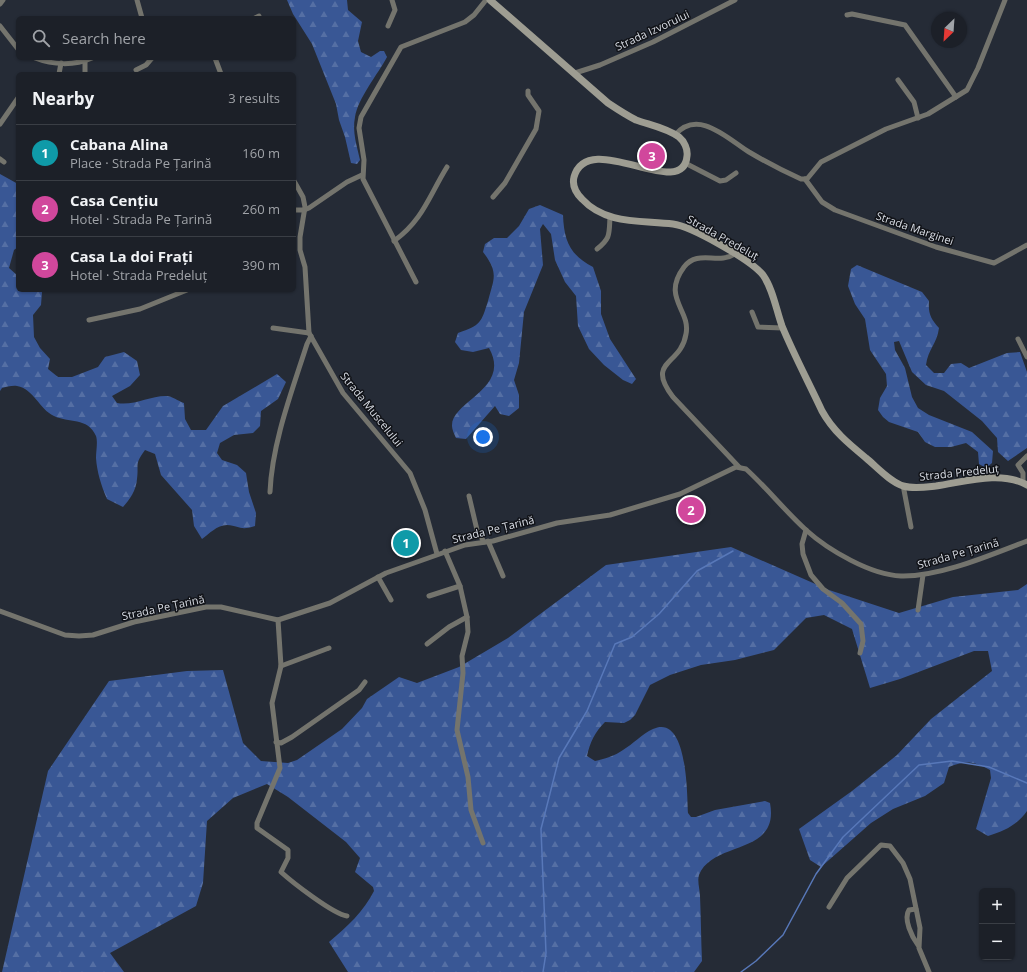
<!DOCTYPE html>
<meta charset="utf-8">
<style>
body{margin:0;font-family:"Open Sans",sans-serif;background:#252830;color:#f1f3f6}
.controls{position:absolute;right:12px;bottom:12px;display:grid;overflow:hidden;border-radius:6px;box-shadow:0 1px 3px #0004}
.controls button{width:36px;height:36px;display:grid;place-items:center;padding:0;border:0;border-bottom:1px solid #3a3e45;background:#1c2028;color:#f1f3f6;font:20px sans-serif}
.compass{position:absolute;left:931px;top:12px;width:36px;height:36px;border-radius:50%;background:#1c2028;box-shadow:0 1px 3px #0004;rotate:205deg}
.you{position:absolute;left:483px;top:437px;width:14px;height:14px;margin:-10px;border:3px solid #fff;border-radius:50%;background:#1a73e8;box-shadow:0 0 0 6px #1a73e833}
.badge{display:grid;place-items:center;width:26px;height:26px;border-radius:50%;background:#ea580c;color:#fff;font-size:13px;font-weight:700}
.pin{position:absolute;translate:-50% -50%;border:2px solid #fff;box-shadow:0 1px 4px #0006}
.list{margin:0;padding:0;list-style:none}
h2{display:flex;justify-content:space-between;align-items:center;height:52px;margin:0;padding:0 16px;font-size:17px}
h2 small{font-size:13px;font-weight:400;color:#a0a3a8}
.list li{display:grid;grid-template-columns:26px 1fr auto;gap:12px;align-items:center;box-sizing:border-box;height:56px;padding:0 16px;border-top:1px solid #3a3e45}
.list b{display:block;font-size:15px;white-space:nowrap}
.list p{margin:0;font-size:13px;white-space:nowrap;color:#a0a3a8}
.list em{font-size:13px;font-style:normal;color:#a0a3a8}
.icon{flex:none;width:22px;height:22px;fill:none;stroke:currentColor;stroke-width:2;stroke-linecap:round;stroke-linejoin:round}
.map{position:relative;flex:none;width:1027px;height:972px;overflow:hidden}
.search{position:absolute;background:#1c2028;box-shadow:0 1px 3px #0004;left:16px;top:16px;width:280px;height:44px;display:flex;align-items:center;gap:10px;box-sizing:border-box;padding:0 14px;border-radius:6px;color:#a0a3a8;font-size:15px}
.panel{position:absolute;background:#1c2028;box-shadow:0 1px 3px #0004;left:16px;top:72px;width:280px;height:220px;border-radius:6px}
.map>svg:first-child{display:block}
.forest{fill:url(#forest-firs)}
.lines{fill:none;stroke-linecap:round;stroke-linejoin:round}
.stream{stroke:#5878b9;stroke-width:1.5}
.street{stroke:#74746d;stroke-width:5}
.secondary{stroke:#9e9d92;stroke-width:7}
.labels{text-anchor:middle;dominant-baseline:central;stroke-width:3;stroke-linejoin:round;paint-order:stroke}
.street-label{font-size:11px;fill:#d8dce4;stroke:#111318}
</style>
<div class="map">
<svg width="1027" height="972" viewBox="0 0 1027 972">
<defs>
<pattern id="forest-firs" width="22" height="20" patternUnits="userSpaceOnUse"><rect width="22" height="20" fill="#395795"/><path d="M5 1l3.5 6h-7zM16 11l3.5 6h-7z" fill="#556fa4"/></pattern>
</defs>
<rect width="100%" height="100%" fill="#252b36"/>
<!-- forest -->
<g class="forest">
<path d="M287,0H347L348,10L362,22L358,41L361,52L371,57L380,51H384L387,57C378,74 358,98 355,117C352,132 357,146 360,160L357,164L351,163L345,137L339,120L336,104L312,44L293,14Z"/>
<path d="M0,174L18,184V247L14,250L9,268L18,276V290H39L42,292L41,305L33,315L34,337L40,348L50,359L48,369L58,377H72L98,367L105,357L124,352L137,361L140,375L130,386L112,396L117,403C134,406 149,396 166,396C172,396 178,401 184,403L185,419L191,430H206L223,406L277,374L286,382L278,399L261,411L260,426L253,433L234,435L220,443L217,453L222,460L237,465L246,473L249,492L256,513L255,526C240,531 240,526 227,525C217,525 209,534 202,539L194,526L192,510L161,475L155,454L145,450C134,465 139,464 137,479C136,491 130,499 123,507L107,499C101,485 97,472 96,458C96,451 98,442 96,436C88,417 68,423 54,416C39,409 34,389 17,386C13,385 6,387 2,388L0,391Z"/>
<path d="M540,205L563,215C564,241 570,255 593,267L601,291V314L610,339L636,379L632,384L623,380L604,365L589,349L578,326L576,296L565,282L555,260L551,234L543,224L540,229L543,265L524,312L519,363L514,380L519,395V408L509,416L500,414L495,406L466,439L456,438C454,434 452,429 452,426C451,401 512,389 489,348L473,352L461,350L455,342L458,333C481,325 481,323 488,301C494,278 499,273 483,252L485,244L494,238H507L519,226L529,209Z"/>
<path d="M857,265L922,292L929,301C928,314 931,319 939,328C937,344 928,349 926,365L934,373H944L951,364L961,363L969,368L1007,353L1020,352L1027,372V448L1008,461L998,452L997,438L982,421L944,391L926,385L912,372L899,341L894,342L895,350L905,368L912,397L918,408L929,415L972,432L993,451L992,463L986,468L979,464L978,452L966,443L951,447H935L925,442L918,432L889,422L883,417L878,410L880,398L887,386L886,374L870,350L865,319L855,304L848,286L851,269Z"/>
<path d="M731,547L829,590L899,613L953,597L1018,590L1027,584V811C1017,825 1005,831 988,836L976,829L991,778L990,770C974,761 965,760 949,767L944,783L925,796L893,809L871,823L821,867L810,860L799,829L852,791L897,755L931,719L992,671L988,651H974L900,679L870,688L852,629L824,615L806,618L774,650L735,660L701,665L670,675L650,685L635,715L630,720L624,723L605,722C595,732 590,742 587,756L595,761C604,759 615,756 623,750C633,744 642,734 653,729C688,713 687,796 688,813L691,817H696L715,810L765,801L770,803C780,856 713,840 699,875C697,881 700,890 700,896C701,918 701,940 702,961L694,972H348L329,942C347,927 364,911 374,891L373,887L355,872L360,858L346,842L288,797L267,784L233,798L207,821L203,883L196,906L110,953L124,972H2L48,771L109,681L187,671L223,670L243,743L261,761L288,763L297,760L342,729L362,708L367,699L399,677L417,683L459,667L508,638L606,565Z"/>
</g>
<g class="lines">
<!-- stream -->
<g class="stream">
<polyline points="543,972 546,953 541,829 559,758 587,711 615,644 632,637 659,614 697,571 733,551"/>
<polyline points="741,972 756,961 783,935 816,874 843,837 919,765 952,761 989,767 1027,783"/>
</g>
<!-- street -->
<g class="street">
<polyline points="137,0 142,18"/>
<polyline points="0,4 3,0"/>
<polyline points="847,15 852,14 905,25 956,97"/>
<polyline points="255,18 259,16"/>
<polyline points="0,26 18,49"/>
<polyline points="388,26 395,10 392,0"/>
<path d="M35,58C53,65 74,66 92,58"/>
<polyline points="215,58 221,74"/>
<polyline points="136,70 146,65 152,58"/>
<polyline points="575,73 600,65 653,42 735,0"/>
<polyline points="59,74 61,63"/>
<polyline points="85,74 85,61"/>
<polyline points="898,80 914,102 918,118"/>
<polyline points="0,124 18,98"/>
<path d="M675,135C698,108 728,139 749,152C766,162 783,171 801,179H807L821,162L886,129L928,114L967,90L978,68L1005,0"/>
<polyline points="0,159 4,162"/>
<polyline points="685,163 720,181 726,180 736,173"/>
<polyline points="805,179 822,202 835,210 936,247 994,263 1027,245"/>
<polyline points="294,181 303,197 305,207 300,237 300,250 305,267 309,333 343,393 410,473 425,510 437,554"/>
<polyline points="493,197 505,183 536,129 539,111 528,95 528,91"/>
<polyline points="294,210 304,210 309,208 347,182 362,175"/>
<path d="M394,241C423,220 429,196 447,167"/>
<path d="M597,249C611,238 609,234 610,216"/>
<path d="M735,254C718,265 698,249 684,267C661,298 691,310 686,334C681,366 645,360 673,397L739,467"/>
<polyline points="416,282 363,179 364,160 359,128 361,117 401,47 465,22 474,15 486,0"/>
<polyline points="752,312 758,327 783,328"/>
<polyline points="89,320 140,309 187,290"/>
<polyline points="273,328 309,333"/>
<polyline points="1018,339 1027,357"/>
<polyline points="1023,482 1023,473 1018,465 1027,456"/>
<polyline points="903,485 911,527"/>
<path d="M270,492C272,443 292,391 307,344L311,336"/>
<polyline points="469,496 477,530 484,542"/>
<polyline points="806,530 802,544 803,554 811,575 823,589 842,603 861,624 863,641 860,653"/>
<polyline points="488,541 503,576"/>
<polyline points="445,551 460,586 467,617 468,632 462,656 463,673 457,730 468,777 471,810 483,843"/>
<polyline points="378,577 391,600"/>
<polyline points="429,596 460,586"/>
<polyline points="918,610 923,575"/>
<path d="M0,611L65,635L79,636L93,635L134,622L206,607H221L278,620L330,603L386,573L465,545L493,541L557,523L610,515L680,494L736,467L746,469C767,488 785,511 806,530C828,550 871,575 901,576C940,577 990,555 1027,541"/>
<path d="M278,620L281,666L272,703L280,768L257,823V828L288,850V858L281,872C292,882 333,914 347,916"/>
<polyline points="427,644 449,627 467,617"/>
<polyline points="281,666 329,648"/>
<polyline points="276,742 281,743 292,737 359,690 365,682"/>
<polyline points="829,907 847,878 881,845 890,846 903,863 910,879 920,928 919,948 929,972"/>
<path d="M916,909L909,910C903,919 912,937 918,945"/>
</g>
<!-- secondary -->
<path class="secondary" d="M490,0L608,103C617,109 626,115 636,120C650,125 667,128 679,137C684,141 688,149 687,156C683,203 588,127 574,177C572,185 576,193 582,199C606,225 641,220 673,224C691,226 751,260 763,275C773,289 776,309 782,326C794,355 809,383 822,411C833,431 849,444 866,458C877,467 889,481 903,486C914,489 926,487 936,486C964,482 1001,470 1027,485"/>
</g>
<g class="labels">
<!-- street labels -->
<g class="street-label">
<text transform="translate(652 30) rotate(-25)">Strada Izvorului</text>
<text transform="translate(915 228) rotate(19)">Strada Marginei</text>
<text transform="translate(723 237) rotate(29)">Strada Predeluț</text>
<text transform="translate(372 409) rotate(51)">Strada Muscelului</text>
<text transform="translate(959 472) rotate(-6)">Strada Predeluț</text>
<text transform="translate(493 529) rotate(-14)">Strada Pe Țarină</text>
<text transform="translate(958 553) rotate(-16)">Strada Pe Țarină</text>
<text transform="translate(163 607) rotate(-12)">Strada Pe Țarină</text>
</g>
</g>
</svg>
<div class="controls">
<button>+</button>
<button>−</button>
</div>
<svg class="compass" viewBox="-18 -18 36 36"><path d="M0-13l5 13h-10z" fill="#e53935"/><path d="M0 13l5-13h-10z" fill="#a0a3a8"/></svg>
<div class="you"></div>
<div class="pin badge" style="left:406px;top:543px;background:#0f9aa8">1</div>
<div class="pin badge" style="left:691px;top:510px;background:#d1479c">2</div>
<div class="pin badge" style="left:652px;top:156px;background:#d1479c">3</div>
<div class="search"><svg class="icon" aria-label="search" viewBox="0 0 24 24"><circle cx="10" cy="10" r="6"/><path d="M15 15l6 6"/></svg>Search here</div>
<section class="panel">
<h2>Nearby<small>3 results</small></h2>
<ul class="list">
<li><span class="badge" style="background:#0f9aa8">1</span><div><b>Cabana Alina</b><p>Place · Strada Pe Țarină</p></div><em>160 m</em></li>
<li><span class="badge" style="background:#d1479c">2</span><div><b>Casa Cențiu</b><p>Hotel · Strada Pe Țarină</p></div><em>260 m</em></li>
<li><span class="badge" style="background:#d1479c">3</span><div><b>Casa La doi Frați</b><p>Hotel · Strada Predeluț</p></div><em>390 m</em></li>
</ul>
</section>
</div>
